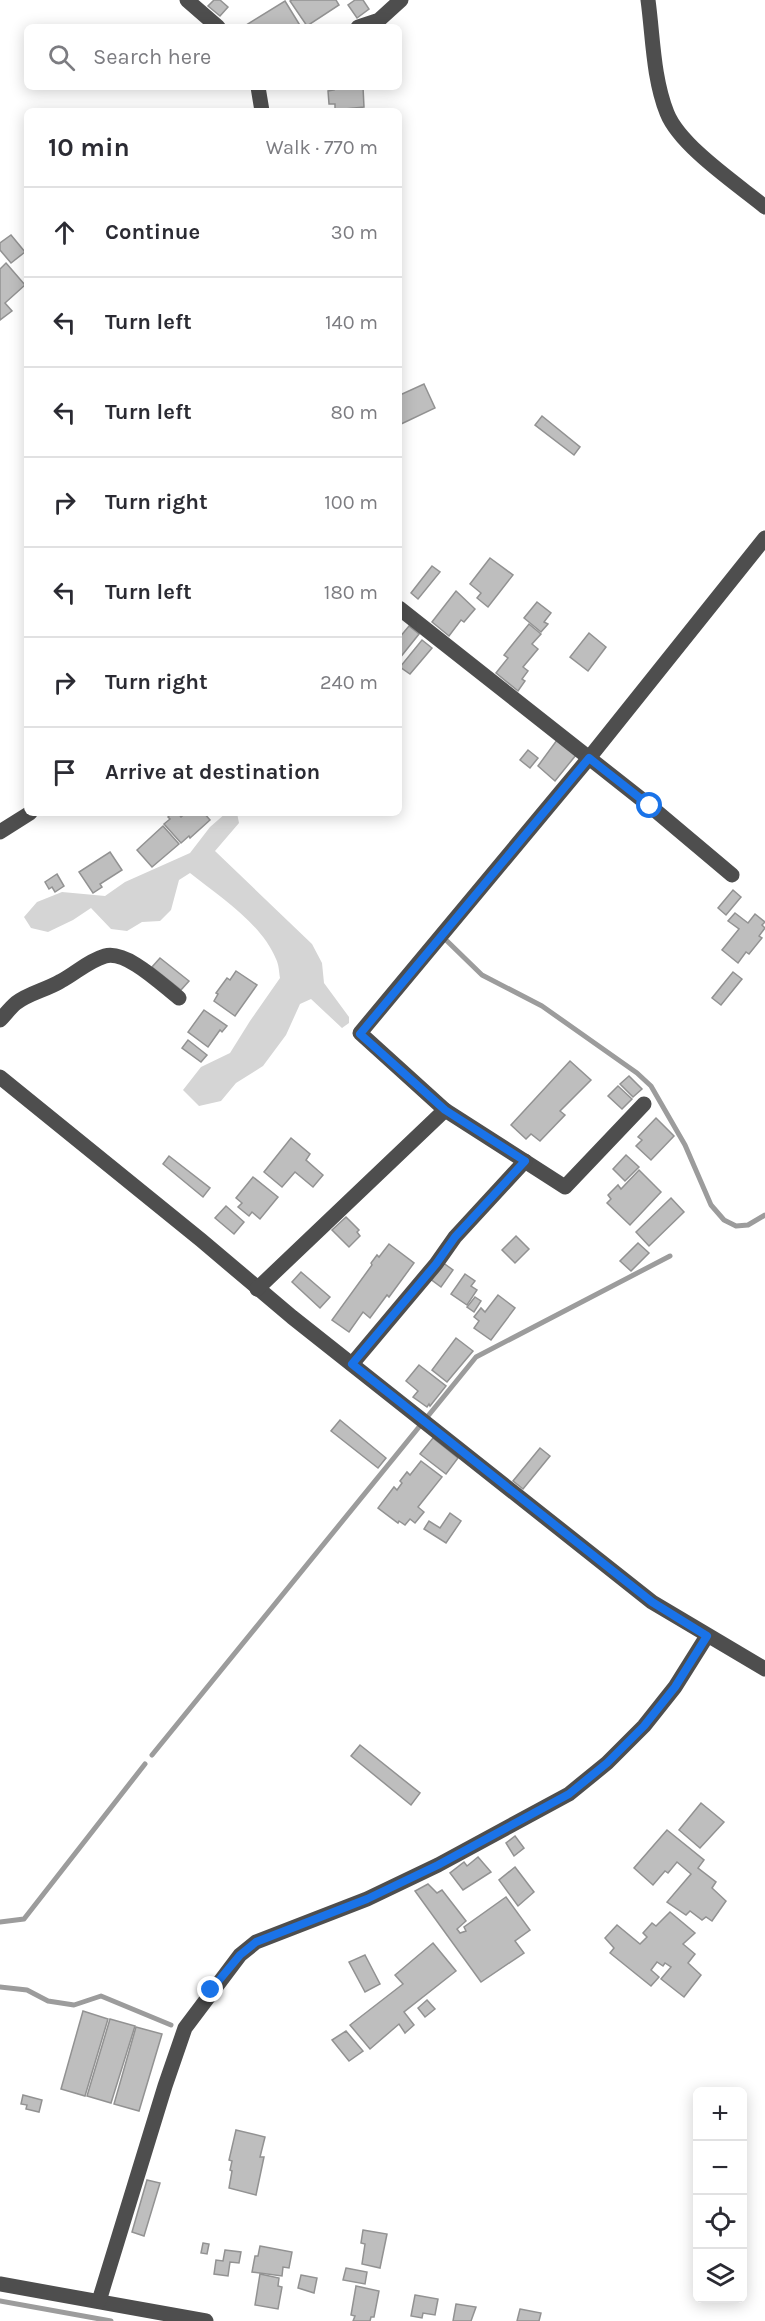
<!DOCTYPE html>
<meta charset="utf-8">
<style>
body{margin:0;font-family:Karla,sans-serif;background:#f7f7f7;color:#2b2b33}
.controls{position:absolute;right:18px;bottom:18px;display:grid;overflow:hidden;border-radius:9px;box-shadow:0 3px 15px #0003}
.controls button{width:54px;height:54px;display:grid;place-items:center;padding:0;border:0;border-bottom:2px solid #e1e1e2;background:#fff;color:#2b2b33;font:30px sans-serif}
.stop{position:absolute;width:18px;height:18px;margin:-14px;border:4px solid #1a73e8;border-radius:50%;background:#fff}
.stop.end{background:#1a73e8;border-color:#fff;box-shadow:0 2px 6px #0008}
.list{margin:0;padding:0;list-style:none}
h2{display:flex;justify-content:space-between;align-items:center;height:78px;margin:0;padding:0 24px;font-size:26px}
h2 small{font-size:20px;font-weight:400;color:#7c7c81}
.list li{display:grid;grid-template-columns:39px 1fr auto;gap:18px;align-items:center;box-sizing:border-box;height:90px;padding:0 24px;border-top:2px solid #e1e1e2}
.list b{display:block;font-size:22px;white-space:nowrap}
.list em{font-size:20px;font-style:normal;color:#7c7c81}
.icon{flex:none;width:33px;height:33px;fill:none;stroke:currentColor;stroke-width:2;stroke-linecap:round;stroke-linejoin:round}
.map{position:relative;flex:none;width:765px;height:2321px;overflow:hidden}
.search{position:absolute;background:#fff;box-shadow:0 3px 15px #0003;left:24px;top:24px;width:378px;height:66px;display:flex;align-items:center;gap:15px;box-sizing:border-box;padding:0 21px;border-radius:9px;color:#7c7c81;font-size:22px}
.panel{position:absolute;background:#fff;box-shadow:0 3px 15px #0003;left:24px;top:108px;width:378px;height:708px;border-radius:9px}
.map>svg:first-child{display:block}
.green{fill:#d5d5d5}
.lines{fill:none;stroke-linecap:round;stroke-linejoin:round}
.stream{stroke:#9c9c9c;stroke-width:5}
.building{fill:#bebebe;stroke:#929292;stroke-width:1.5}
.minor{stroke:#4e4e4e;stroke-width:15}
.route{stroke:#1a73e8;stroke-width:8}
</style>
<div class="map">
<svg width="765" height="2321" viewBox="0 0 765 2321">
<rect width="100%" height="100%" fill="#fff"/>
<!-- green -->
<path class="green" d="M226,813H237L239,823L215,851L312,944L322,963L324,983L349,1017V1023L342,1028L311,999L300,1004L286,1035L263,1066L236,1083L221,1101L199,1106L183,1090L201,1067L230,1053L250,1021L280,978C279,972 279,965 276,959C261,923 220,897 190,873L179,880L171,910L160,921L142,922L127,931L111,929L91,908L73,920L48,932L31,928L24,917L37,902L62,892L105,896L125,882L190,853L210,827Z"/>
<g class="lines">
<!-- stream -->
<g class="stream">
<polyline points="446,940 482,975 542,1006 637,1073 651,1086 685,1145 711,1205 724,1220 736,1226 748,1225 765,1215"/>
<polyline points="152,1755 476,1357 670,1256"/>
<polyline points="0,1922 24,1919 145,1764"/>
<polyline points="0,1987 27,1990 48,2001 74,2005 101,1996 171,2025"/>
<polyline points="0,2301 111,2321"/>
</g>
</g>
<!-- building -->
<g class="building">
<polygon points="214,0 220,0 228,7 220,16 208,6"/>
<polygon points="292,0 336,0 339,5 307,26 290,1"/>
<polygon points="355,0 363,0 369,9 357,18 348,5"/>
<polygon points="285,1 301,27 243,27"/>
<polygon points="333,87 363,87 364,107 335,110 335,104 329,104 328,91 334,90"/>
<polygon points="11,235 25,252 11,263 0,250 0,243"/>
<polygon points="6,263 25,285 5,303 12,311 0,320 0,269"/>
<polygon points="424,384 435,408 399,425 399,393 400,395"/>
<polygon points="542,416 580,447 574,455 535,425"/>
<polygon points="490,558 513,575 488,607 477,598 481,593 470,584"/>
<polygon points="432,566 440,572 418,599 411,593"/>
<polygon points="456,591 475,609 464,622 461,620 449,636 432,622"/>
<polygon points="537,602 551,613 544,622 548,624 541,632 524,618"/>
<polygon points="529,624 541,634 532,644 538,649 523,667 528,671 522,679 525,681 518,691 496,673 508,658 504,655"/>
<polygon points="409,626 419,634 399,659 399,638"/>
<polygon points="589,633 606,647 588,671 570,657"/>
<polygon points="422,640 432,648 410,674 400,667"/>
<polygon points="557,740 576,755 555,781 538,766"/>
<polygon points="528,750 538,758 530,768 520,760"/>
<polygon points="172,813 178,813 181,817 186,813 204,813 210,820 190,838 189,836 181,843 164,824 170,819 168,817"/>
<polygon points="163,826 179,844 152,867 137,850"/>
<polygon points="110,852 122,870 100,884 102,887 93,893 79,872"/>
<polygon points="57,874 64,886 55,892 52,887 49,889 45,882"/>
<polygon points="733,890 741,897 726,915 718,908"/>
<polygon points="735,913 748,923 755,914 765,922 762,925 765,928 759,936 762,938 749,954 746,952 738,963 722,950 739,929 728,921"/>
<polygon points="160,958 189,981 181,990 152,967"/>
<polygon points="236,971 257,985 235,1016 214,1001 218,994 216,993 227,978 230,980"/>
<polygon points="733,972 742,979 721,1005 712,998"/>
<polygon points="204,1010 227,1026 222,1032 220,1030 208,1047 188,1032"/>
<polygon points="188,1040 207,1055 201,1062 182,1048"/>
<polygon points="570,1061 591,1080 560,1111 565,1115 540,1141 531,1134 526,1139 511,1125"/>
<polygon points="629,1076 642,1089 633,1097 620,1084"/>
<polygon points="618,1086 632,1099 622,1109 608,1096"/>
<polygon points="656,1118 674,1136 651,1160 636,1146 642,1140 638,1137"/>
<polygon points="291,1138 310,1154 306,1160 323,1175 313,1187 295,1172 282,1187 264,1172"/>
<polygon points="626,1155 639,1167 625,1181 613,1169"/>
<polygon points="169,1156 210,1188 203,1197 163,1164"/>
<polygon points="639,1170 661,1192 630,1225 607,1203 611,1199 608,1195 618,1185 621,1189"/>
<polygon points="253,1177 278,1197 260,1219 252,1212 249,1216 238,1207 242,1203 236,1198"/>
<polygon points="671,1198 684,1212 649,1246 636,1232"/>
<polygon points="226,1206 244,1222 234,1234 215,1218"/>
<polygon points="346,1217 359,1230 357,1232 360,1236 349,1247 332,1230"/>
<polygon points="516,1236 529,1249 515,1263 502,1250"/>
<polygon points="638,1243 649,1253 631,1271 620,1261"/>
<polygon points="389,1244 414,1263 389,1297 387,1295 370,1318 363,1312 349,1332 332,1320 372,1265 371,1263 377,1255 379,1257"/>
<polygon points="442,1262 453,1270 441,1287 429,1278"/>
<polygon points="301,1272 330,1297 320,1308 292,1282"/>
<polygon points="465,1274 475,1281 471,1286 477,1290 467,1305 451,1294"/>
<polygon points="498,1295 515,1308 491,1340 474,1328 479,1321 474,1317 481,1308 485,1312"/>
<polygon points="475,1297 481,1301 474,1312 467,1307"/>
<polygon points="456,1338 473,1351 447,1382 432,1370"/>
<polygon points="419,1365 446,1386 430,1406 429,1404 427,1407 413,1397 418,1391 406,1381"/>
<polygon points="340,1420 386,1458 378,1468 331,1431"/>
<polygon points="433,1438 458,1458 446,1474 420,1454"/>
<polygon points="540,1448 550,1456 523,1489 513,1481"/>
<polygon points="421,1461 442,1477 418,1507 424,1512 415,1523 410,1519 405,1525 399,1521 398,1523 378,1508 394,1487 397,1490 402,1483 400,1481 407,1472 410,1475"/>
<polygon points="450,1513 461,1521 446,1543 424,1529 429,1521 440,1528"/>
<polygon points="360,1745 420,1793 411,1805 351,1756"/>
<polygon points="701,1803 724,1822 700,1848 679,1830"/>
<polygon points="667,1830 704,1860 698,1868 716,1882 712,1888 726,1901 712,1921 706,1917 702,1920 690,1911 686,1915 667,1902 691,1874 677,1862 668,1873 665,1871 653,1885 634,1868"/>
<polygon points="515,1836 524,1848 514,1856 506,1843"/>
<polygon points="478,1857 491,1872 463,1890 450,1873 464,1862 467,1866"/>
<polygon points="515,1867 534,1892 518,1906 499,1880"/>
<polygon points="428,1884 437,1893 442,1890 466,1921 457,1929 460,1933 466,1931 464,1927 506,1897 530,1930 515,1941 524,1953 481,1982 415,1891"/>
<polygon points="670,1912 695,1933 683,1944 695,1954 688,1963 701,1975 684,1997 661,1979 671,1967 665,1963 663,1966 657,1962 651,1970 659,1977 651,1986 610,1953 614,1948 605,1938 617,1925 640,1944 647,1937 643,1933 652,1923 656,1926"/>
<polygon points="433,1943 456,1971 404,2012 414,2025 405,2033 399,2024 370,2049 350,2025 403,1984 395,1975"/>
<polygon points="365,1955 380,1984 365,1992 349,1962"/>
<polygon points="427,2000 435,2009 425,2017 418,2008"/>
<polygon points="83,2011 108,2019 85,2096 61,2089"/>
<polygon points="110,2019 135,2026 111,2103 87,2096"/>
<polygon points="136,2027 162,2034 139,2111 114,2104"/>
<polygon points="346,2031 363,2051 349,2061 332,2040"/>
<polygon points="23,2095 42,2100 39,2112 26,2109 27,2105 21,2104"/>
<polygon points="236,2130 265,2137 260,2157 264,2157 256,2195 229,2188 232,2171 230,2170 232,2161 229,2160"/>
<polygon points="147,2180 160,2183 144,2236 132,2232"/>
<polygon points="363,2230 387,2234 380,2268 362,2264 365,2244 361,2243"/>
<polygon points="203,2243 209,2244 207,2254 201,2253"/>
<polygon points="260,2246 292,2252 289,2268 283,2267 282,2276 252,2272 255,2256 258,2256"/>
<polygon points="225,2250 241,2252 239,2263 230,2262 228,2276 214,2274 216,2260 223,2261"/>
<polygon points="346,2268 367,2272 365,2284 343,2280"/>
<polygon points="260,2274 279,2278 278,2286 282,2287 278,2309 255,2305"/>
<polygon points="301,2275 317,2278 314,2293 298,2288"/>
<polygon points="356,2286 379,2291 374,2317 371,2317 370,2321 353,2321 355,2316 351,2315"/>
<polygon points="415,2295 438,2299 435,2315 423,2313 422,2318 411,2316"/>
<polygon points="456,2304 476,2307 471,2321 453,2321"/>
<polygon points="520,2309 541,2313 539,2321 517,2321"/>
</g>
<g class="lines">
<!-- minor -->
<g class="minor">
<polyline points="187,0 218,27"/>
<path d="M648,0C653,37 653,78 667,113C680,146 737,184 765,207"/>
<polyline points="358,27 379,20 401,0"/>
<polyline points="258,87 262,111"/>
<polyline points="399,608 650,806 732,875"/>
<polyline points="0,832 30,813"/>
<path d="M0,1020C5,1015 10,1008 16,1003C29,993 46,990 61,981C76,973 88,961 105,956C127,950 162,985 179,998"/>
<polyline points="0,1077 201,1240 292,1317 652,1602 765,1669"/>
<polyline points="445,1110 565,1187 644,1104"/>
<polyline points="257,1289 445,1110 360,1033 589,758 765,538"/>
<polyline points="352,1364 436,1264 455,1237 525,1161"/>
<polyline points="0,2284 206,2321"/>
<polyline points="99,2301 165,2086 185,2028 240,1955 256,1942 367,1899 438,1865 569,1794 607,1763 644,1726 675,1687 707,1636"/>
</g>
</g>
<g class="lines">
<!-- route -->
<polyline class="route" points="211,1990 240,1955 256,1942 367,1899 438,1865 569,1794 607,1763 644,1726 675,1687 707,1636 652,1602 352,1364 436,1264 455,1237 525,1161 445,1110 360,1034 589,758 650,806"/>
</g>
</svg>
<div class="controls">
<button>+</button>
<button>−</button>
<button><svg class="icon" aria-label="locate" viewBox="0 0 24 24"><circle cx="12" cy="12" r="6"/><path d="M12 2v4M12 18v4M2 12h4M18 12h4"/></svg></button>
<button><svg class="icon" aria-label="layers" viewBox="0 0 24 24"><path d="M12 4l9 5-9 5-9-5zM3 14l9 5 9-5"/></svg></button>
</div>
<div class="stop" style="left:650px;top:806px"></div>
<div class="stop end" style="left:211px;top:1990px"></div>
<div class="search"><svg class="icon" aria-label="search" viewBox="0 0 24 24"><circle cx="10" cy="10" r="6"/><path d="M15 15l6 6"/></svg>Search here</div>
<section class="panel">
<h2>10 min<small>Walk · 770 m</small></h2>
<ul class="list">
<li><svg class="icon" aria-label="ahead" viewBox="0 0 24 24"><path d="M12 20V5M6 11l6-6 6 6"/></svg><div><b>Continue</b></div><em>30 m</em></li>
<li><svg class="icon" aria-label="left" viewBox="0 0 24 24"><path d="M17 20v-9H6M10 6l-5 5 5 5"/></svg><div><b>Turn left</b></div><em>140 m</em></li>
<li><svg class="icon" aria-label="left" viewBox="0 0 24 24"><path d="M17 20v-9H6M10 6l-5 5 5 5"/></svg><div><b>Turn left</b></div><em>80 m</em></li>
<li><svg class="icon" aria-label="right" viewBox="0 0 24 24"><path d="M7 20v-9h11M14 6l5 5-5 5"/></svg><div><b>Turn right</b></div><em>100 m</em></li>
<li><svg class="icon" aria-label="left" viewBox="0 0 24 24"><path d="M17 20v-9H6M10 6l-5 5 5 5"/></svg><div><b>Turn left</b></div><em>180 m</em></li>
<li><svg class="icon" aria-label="right" viewBox="0 0 24 24"><path d="M7 20v-9h11M14 6l5 5-5 5"/></svg><div><b>Turn right</b></div><em>240 m</em></li>
<li><svg class="icon" aria-label="arrive" viewBox="0 0 24 24"><path d="M6 21V4h12l-3 4 3 4H6"/></svg><div><b>Arrive at destination</b></div></li>
</ul>
</section>
</div>
